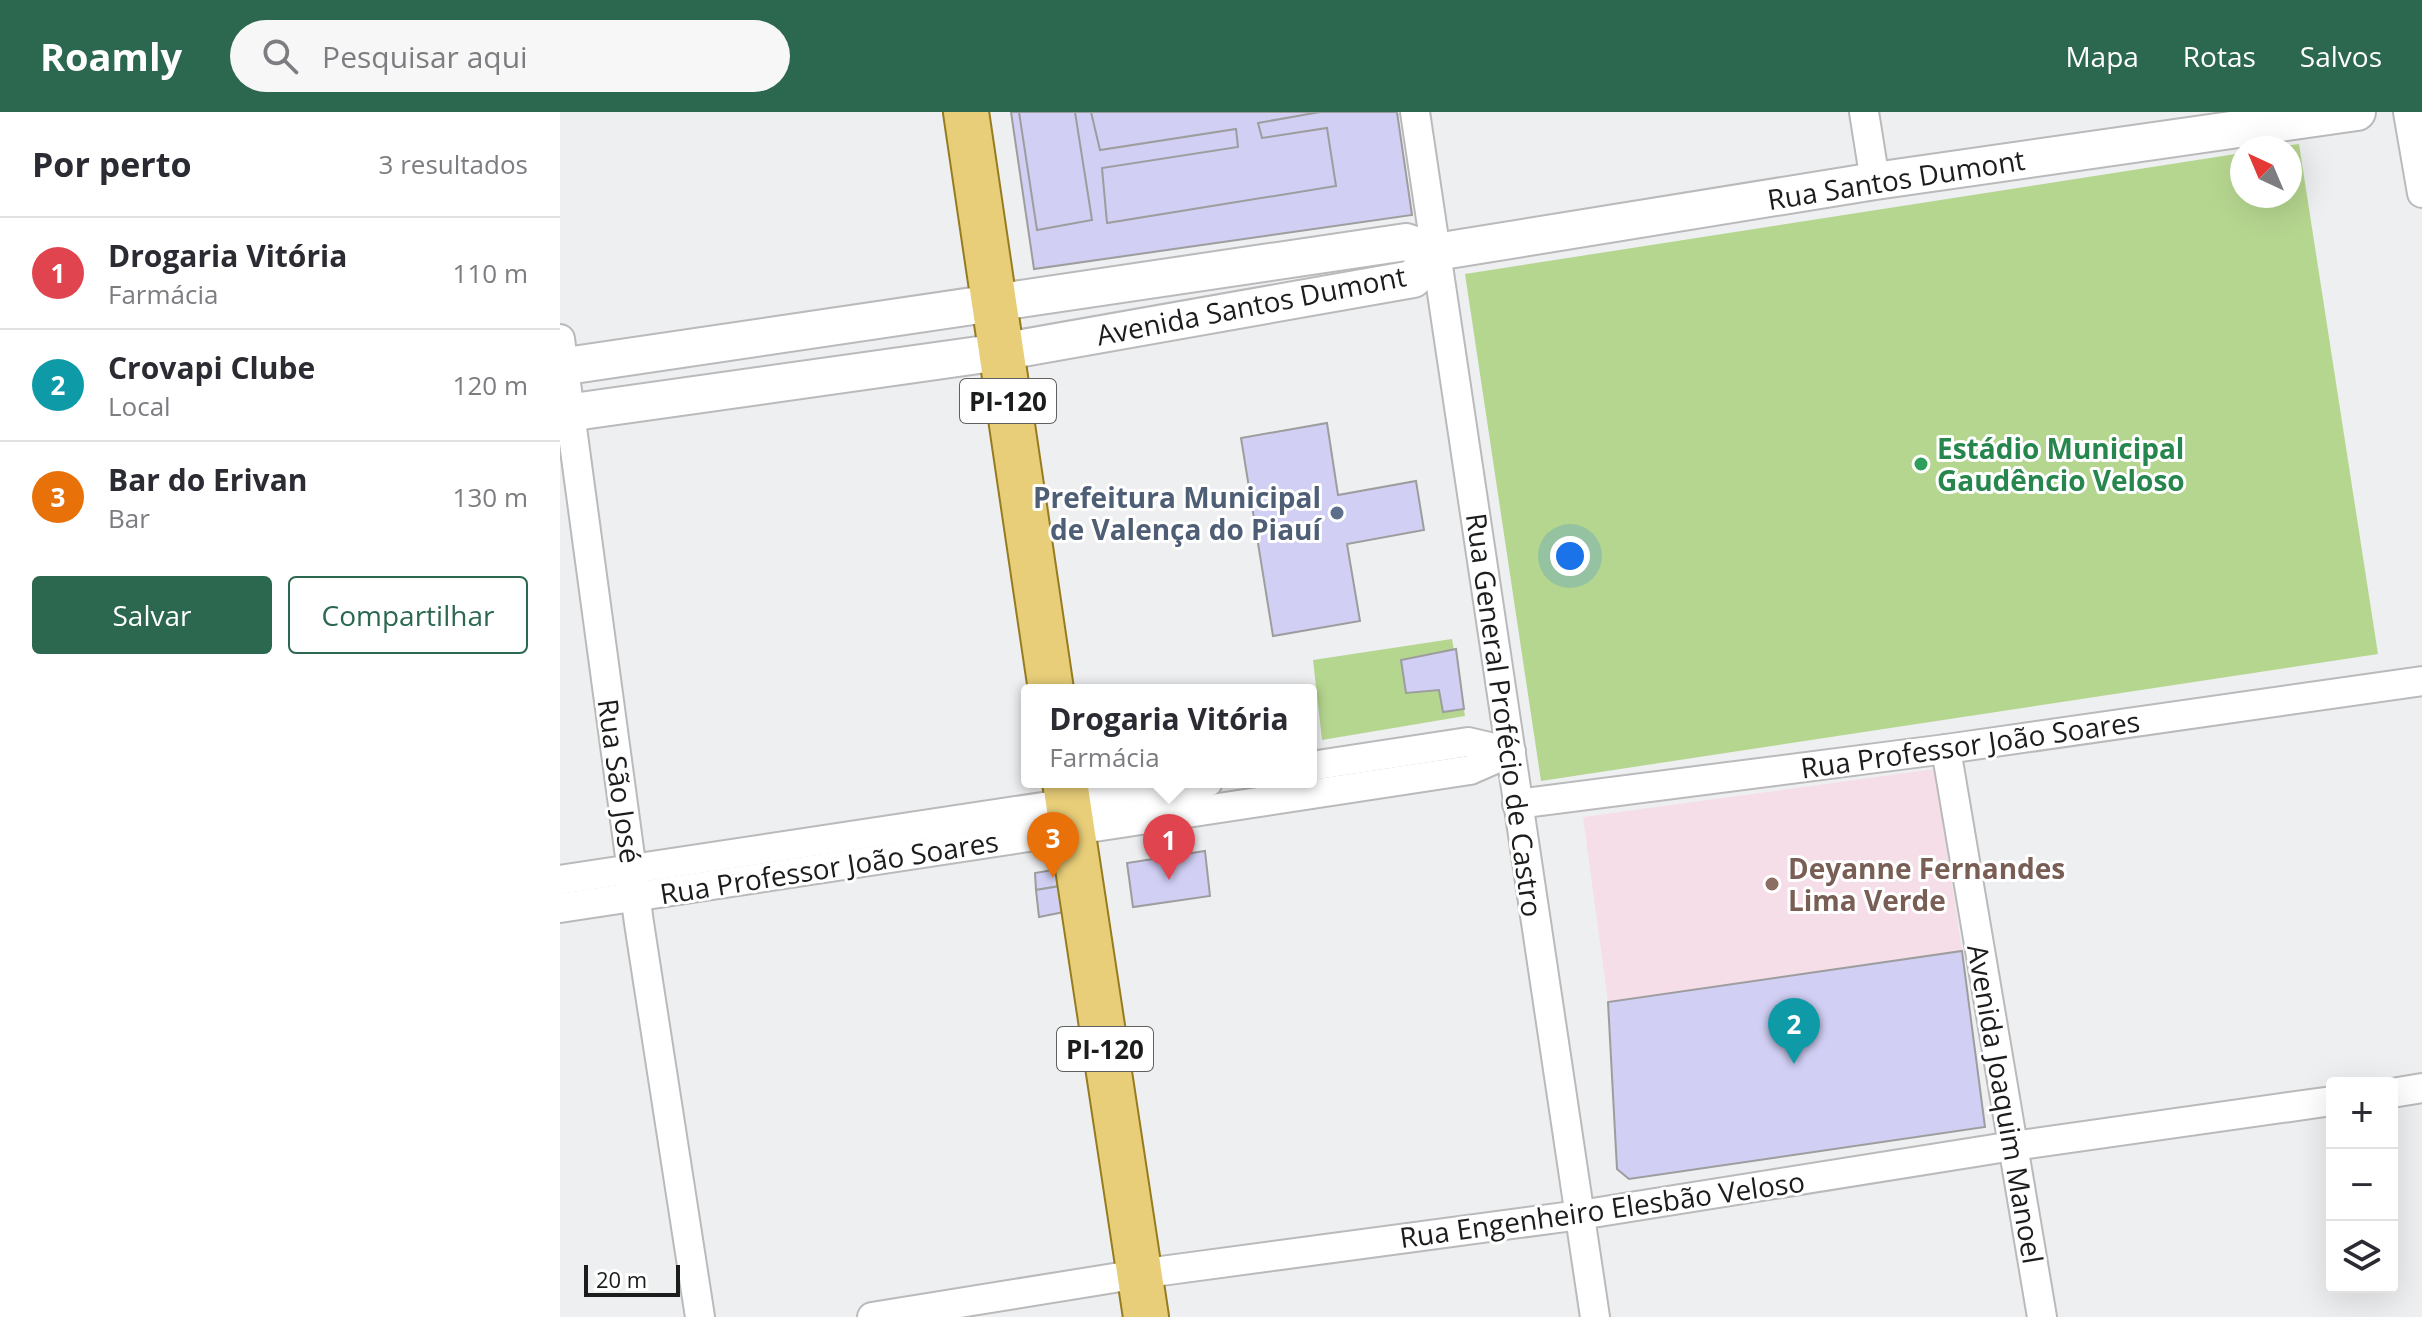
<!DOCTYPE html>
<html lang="pt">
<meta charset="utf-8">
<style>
body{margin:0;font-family:"Open Sans",sans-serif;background:#f7f7f7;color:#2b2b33}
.controls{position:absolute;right:24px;bottom:24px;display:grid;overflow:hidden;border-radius:8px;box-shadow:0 8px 32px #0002}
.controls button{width:72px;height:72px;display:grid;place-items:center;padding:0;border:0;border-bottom:2px solid #e1e1e2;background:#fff;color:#2b2b33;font:40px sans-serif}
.compass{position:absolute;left:1670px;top:24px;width:72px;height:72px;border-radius:50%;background:#fff;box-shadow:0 8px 32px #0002;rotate:316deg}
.scale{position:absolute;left:24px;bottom:20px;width:96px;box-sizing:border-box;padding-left:8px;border:4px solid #1b1c1c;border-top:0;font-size:22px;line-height:28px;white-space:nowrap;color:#1b1c1c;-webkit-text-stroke:6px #fff;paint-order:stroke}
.you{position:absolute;left:1010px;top:444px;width:28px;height:28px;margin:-20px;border:6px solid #fff;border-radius:50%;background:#1a73e8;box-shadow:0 0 0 12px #1a73e833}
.badge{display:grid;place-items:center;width:52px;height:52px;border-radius:50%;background:#2c6750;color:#fff;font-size:26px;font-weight:700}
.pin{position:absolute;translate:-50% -66px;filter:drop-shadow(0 2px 4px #0008)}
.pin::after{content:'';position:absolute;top:42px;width:28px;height:24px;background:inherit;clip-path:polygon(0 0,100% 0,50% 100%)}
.popup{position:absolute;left:461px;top:572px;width:296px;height:104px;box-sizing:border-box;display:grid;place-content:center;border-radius:8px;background:#fff;filter:drop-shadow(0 2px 6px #0005);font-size:26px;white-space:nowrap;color:#7c7c81}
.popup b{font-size:30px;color:#2b2b33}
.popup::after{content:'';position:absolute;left:50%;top:100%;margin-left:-16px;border:16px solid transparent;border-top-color:#fff}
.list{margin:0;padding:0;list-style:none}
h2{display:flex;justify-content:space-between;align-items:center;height:104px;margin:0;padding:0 32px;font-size:34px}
h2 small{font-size:26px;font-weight:400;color:#7c7c81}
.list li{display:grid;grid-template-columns:52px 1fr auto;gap:24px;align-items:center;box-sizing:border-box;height:112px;padding:0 32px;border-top:2px solid #e1e1e2}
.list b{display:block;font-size:30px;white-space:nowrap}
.list p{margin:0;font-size:26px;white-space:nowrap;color:#7c7c81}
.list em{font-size:26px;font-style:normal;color:#7c7c81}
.actions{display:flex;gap:16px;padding:24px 32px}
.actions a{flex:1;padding:18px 0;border:2px solid #2c6750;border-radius:8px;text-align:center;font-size:28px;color:#2c6750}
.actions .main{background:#2c6750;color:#fff}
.icon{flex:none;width:44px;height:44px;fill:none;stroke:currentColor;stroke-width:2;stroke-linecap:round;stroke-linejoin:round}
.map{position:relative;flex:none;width:1862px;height:1205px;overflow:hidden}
header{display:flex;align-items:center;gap:48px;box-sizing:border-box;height:112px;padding:0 40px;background:#2c6750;color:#fff}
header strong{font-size:38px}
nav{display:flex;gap:44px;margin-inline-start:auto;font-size:28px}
.search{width:560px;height:72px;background:#f7f7f7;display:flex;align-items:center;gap:20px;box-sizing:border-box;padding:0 28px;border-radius:44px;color:#7c7c81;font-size:30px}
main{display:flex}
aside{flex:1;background:#fff}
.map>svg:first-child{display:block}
.education{fill:#f6dee8}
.green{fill:#b5d68f}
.building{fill:#d1cff4;stroke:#9d9d9e;stroke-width:2}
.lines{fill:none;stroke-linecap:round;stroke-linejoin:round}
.minor-casing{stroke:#bababc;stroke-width:32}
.tertiary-casing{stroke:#bababc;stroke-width:40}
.primary-casing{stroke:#967b1f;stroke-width:48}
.minor{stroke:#fff;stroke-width:28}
.tertiary{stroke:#fff;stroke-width:36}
.primary{stroke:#e8ce79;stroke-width:44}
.leisure-dot{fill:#2e9e5b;stroke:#fff;stroke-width:3}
.service-dot{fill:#5c6f8a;stroke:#fff;stroke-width:3}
.education-dot{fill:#8d6e63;stroke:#fff;stroke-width:3}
.labels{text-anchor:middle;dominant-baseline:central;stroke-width:6;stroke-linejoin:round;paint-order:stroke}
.shield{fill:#fff;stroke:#5f6060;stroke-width:2}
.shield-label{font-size:26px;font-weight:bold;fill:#1b1c1c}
.street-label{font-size:28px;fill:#1b1c1c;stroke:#fff}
.leisure-label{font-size:28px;font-weight:bold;fill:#27864d;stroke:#fff;text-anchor:start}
.service-label{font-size:28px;font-weight:bold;fill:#4e5e75;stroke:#fff;text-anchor:end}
.education-label{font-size:28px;font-weight:bold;fill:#785e54;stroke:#fff;text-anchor:start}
</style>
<header>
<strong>Roamly</strong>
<div class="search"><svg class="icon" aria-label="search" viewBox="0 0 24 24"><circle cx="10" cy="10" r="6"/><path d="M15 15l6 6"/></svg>Pesquisar aqui</div>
<nav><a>Mapa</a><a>Rotas</a><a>Salvos</a></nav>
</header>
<main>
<aside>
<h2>Por perto<small>3 resultados</small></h2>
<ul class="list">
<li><span class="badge" style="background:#e0444e">1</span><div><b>Drogaria Vitória</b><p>Farmácia</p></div><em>110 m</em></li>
<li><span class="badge" style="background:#0f9aa8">2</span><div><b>Crovapi Clube</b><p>Local</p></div><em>120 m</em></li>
<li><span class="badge" style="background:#e8710a">3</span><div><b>Bar do Erivan</b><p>Bar</p></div><em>130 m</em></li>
</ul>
<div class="actions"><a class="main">Salvar</a><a>Compartilhar</a></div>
</aside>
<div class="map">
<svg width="1862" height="1205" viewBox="0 0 1862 1205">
<rect width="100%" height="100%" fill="#eeeff0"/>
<!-- education -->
<polygon class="education" points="1375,657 1402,839 1048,890 1023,705"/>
<!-- green -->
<g class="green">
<polygon points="1739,32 1818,542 981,669 905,162 1682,41 1682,84 1730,84 1730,36 1711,36"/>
<polygon points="892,527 905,604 762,628 753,548"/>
</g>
<!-- building -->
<g class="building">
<polygon points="451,0 837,0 852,103 474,157"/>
<polygon points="459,0 515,0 532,108 477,118"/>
<polygon points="531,0 760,0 698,11 702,26 767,16 776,74 547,111 542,56 678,35 676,17 540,38"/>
<polygon points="767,311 778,383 856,369 864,418 787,432 800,509 713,524 681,326"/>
<polygon points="896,537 904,597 883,600 879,578 846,581 841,548"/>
<polygon points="645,739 650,784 573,795 567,751"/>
<polygon points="510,755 512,772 476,778 475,761"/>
<polygon points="512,772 514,798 479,805 476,778"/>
<polygon points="1402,839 1425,1015 1069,1067 1057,1057 1048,890"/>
</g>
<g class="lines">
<!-- minor casing -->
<g class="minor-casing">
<g id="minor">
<polyline points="855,0 1035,1205"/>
<polyline points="1304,0 1315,69"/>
<polyline points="1848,0 1862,81"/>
<polyline points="0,227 79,811 140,1205"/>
<polyline points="1386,637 1482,1205"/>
<polyline points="751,654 908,630 951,640"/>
<polyline points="957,692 1386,637 1862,569"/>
<polyline points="0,768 648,670"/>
<polyline points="0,796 910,658 951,640"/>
<polyline points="1832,981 1862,976"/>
<polyline points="312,1205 579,1162 1020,1103 1453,1034 1772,989"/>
</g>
</g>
<!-- tertiary casing -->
<g class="tertiary-casing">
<g id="tertiary">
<polyline points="0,255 846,130 876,140 1315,69 1797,0"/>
<polyline points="0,302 440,240 853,167 876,140"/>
</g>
</g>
<!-- primary casing -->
<g class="primary-casing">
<g id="primary">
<polyline points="406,0 491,578"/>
<polyline points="505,670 586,1205"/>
</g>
</g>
<!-- minor -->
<use href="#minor" class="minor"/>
<!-- tertiary -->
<use href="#tertiary" class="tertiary"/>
<!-- primary -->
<use href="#primary" class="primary"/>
</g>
<!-- markers -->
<circle class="leisure-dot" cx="1361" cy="352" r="8"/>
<circle class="service-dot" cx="777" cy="401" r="8"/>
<circle class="education-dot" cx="1212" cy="772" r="8"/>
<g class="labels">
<!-- shield labels -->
<g class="shield">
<rect x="400" y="267" width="96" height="44" rx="6"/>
<rect x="497" y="915" width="96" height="44" rx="6"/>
</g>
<g class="shield-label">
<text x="448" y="289">PI-120</text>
<text x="545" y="937">PI-120</text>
</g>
<!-- street labels -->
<g class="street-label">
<text transform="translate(1336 67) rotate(-9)">Rua Santos Dumont</text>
<text transform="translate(691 193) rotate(-11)">Avenida Santos Dumont</text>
<text transform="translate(945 603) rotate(82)">Rua General Profécio de Castro</text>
<text transform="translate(1410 632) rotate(-8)">Rua Professor João Soares</text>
<text transform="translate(60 669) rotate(82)">Rua São José</text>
<text transform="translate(269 755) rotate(-9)">Rua Professor João Soares</text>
<text transform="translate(1446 992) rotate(80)">Avenida Joaquim Manoel</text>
<text transform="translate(1042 1097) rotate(-8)">Rua Engenheiro Elesbão Veloso</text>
</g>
<!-- leisure labels -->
<g class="leisure-label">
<text x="1377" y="336">Estádio Municipal<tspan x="1377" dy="32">Gaudêncio Veloso</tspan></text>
</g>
<!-- service labels -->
<g class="service-label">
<text x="761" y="385">Prefeitura Municipal<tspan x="761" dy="32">de Valença do Piauí</tspan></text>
</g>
<!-- education labels -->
<g class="education-label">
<text x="1228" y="756">Deyanne Fernandes<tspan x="1228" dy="32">Lima Verde</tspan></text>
</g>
</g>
</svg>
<div class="controls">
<button>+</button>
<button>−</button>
<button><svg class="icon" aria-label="layers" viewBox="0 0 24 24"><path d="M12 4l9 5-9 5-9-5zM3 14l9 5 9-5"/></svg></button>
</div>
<svg class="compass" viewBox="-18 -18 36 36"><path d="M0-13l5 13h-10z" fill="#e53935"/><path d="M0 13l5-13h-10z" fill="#7c7c81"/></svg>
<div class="scale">20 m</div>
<div class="you"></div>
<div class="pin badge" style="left:609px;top:768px;background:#e0444e">1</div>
<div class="popup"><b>Drogaria Vitória</b>Farmácia</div>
<div class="pin badge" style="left:1234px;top:952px;background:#0f9aa8">2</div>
<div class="pin badge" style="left:493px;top:766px;background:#e8710a">3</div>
</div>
</main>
